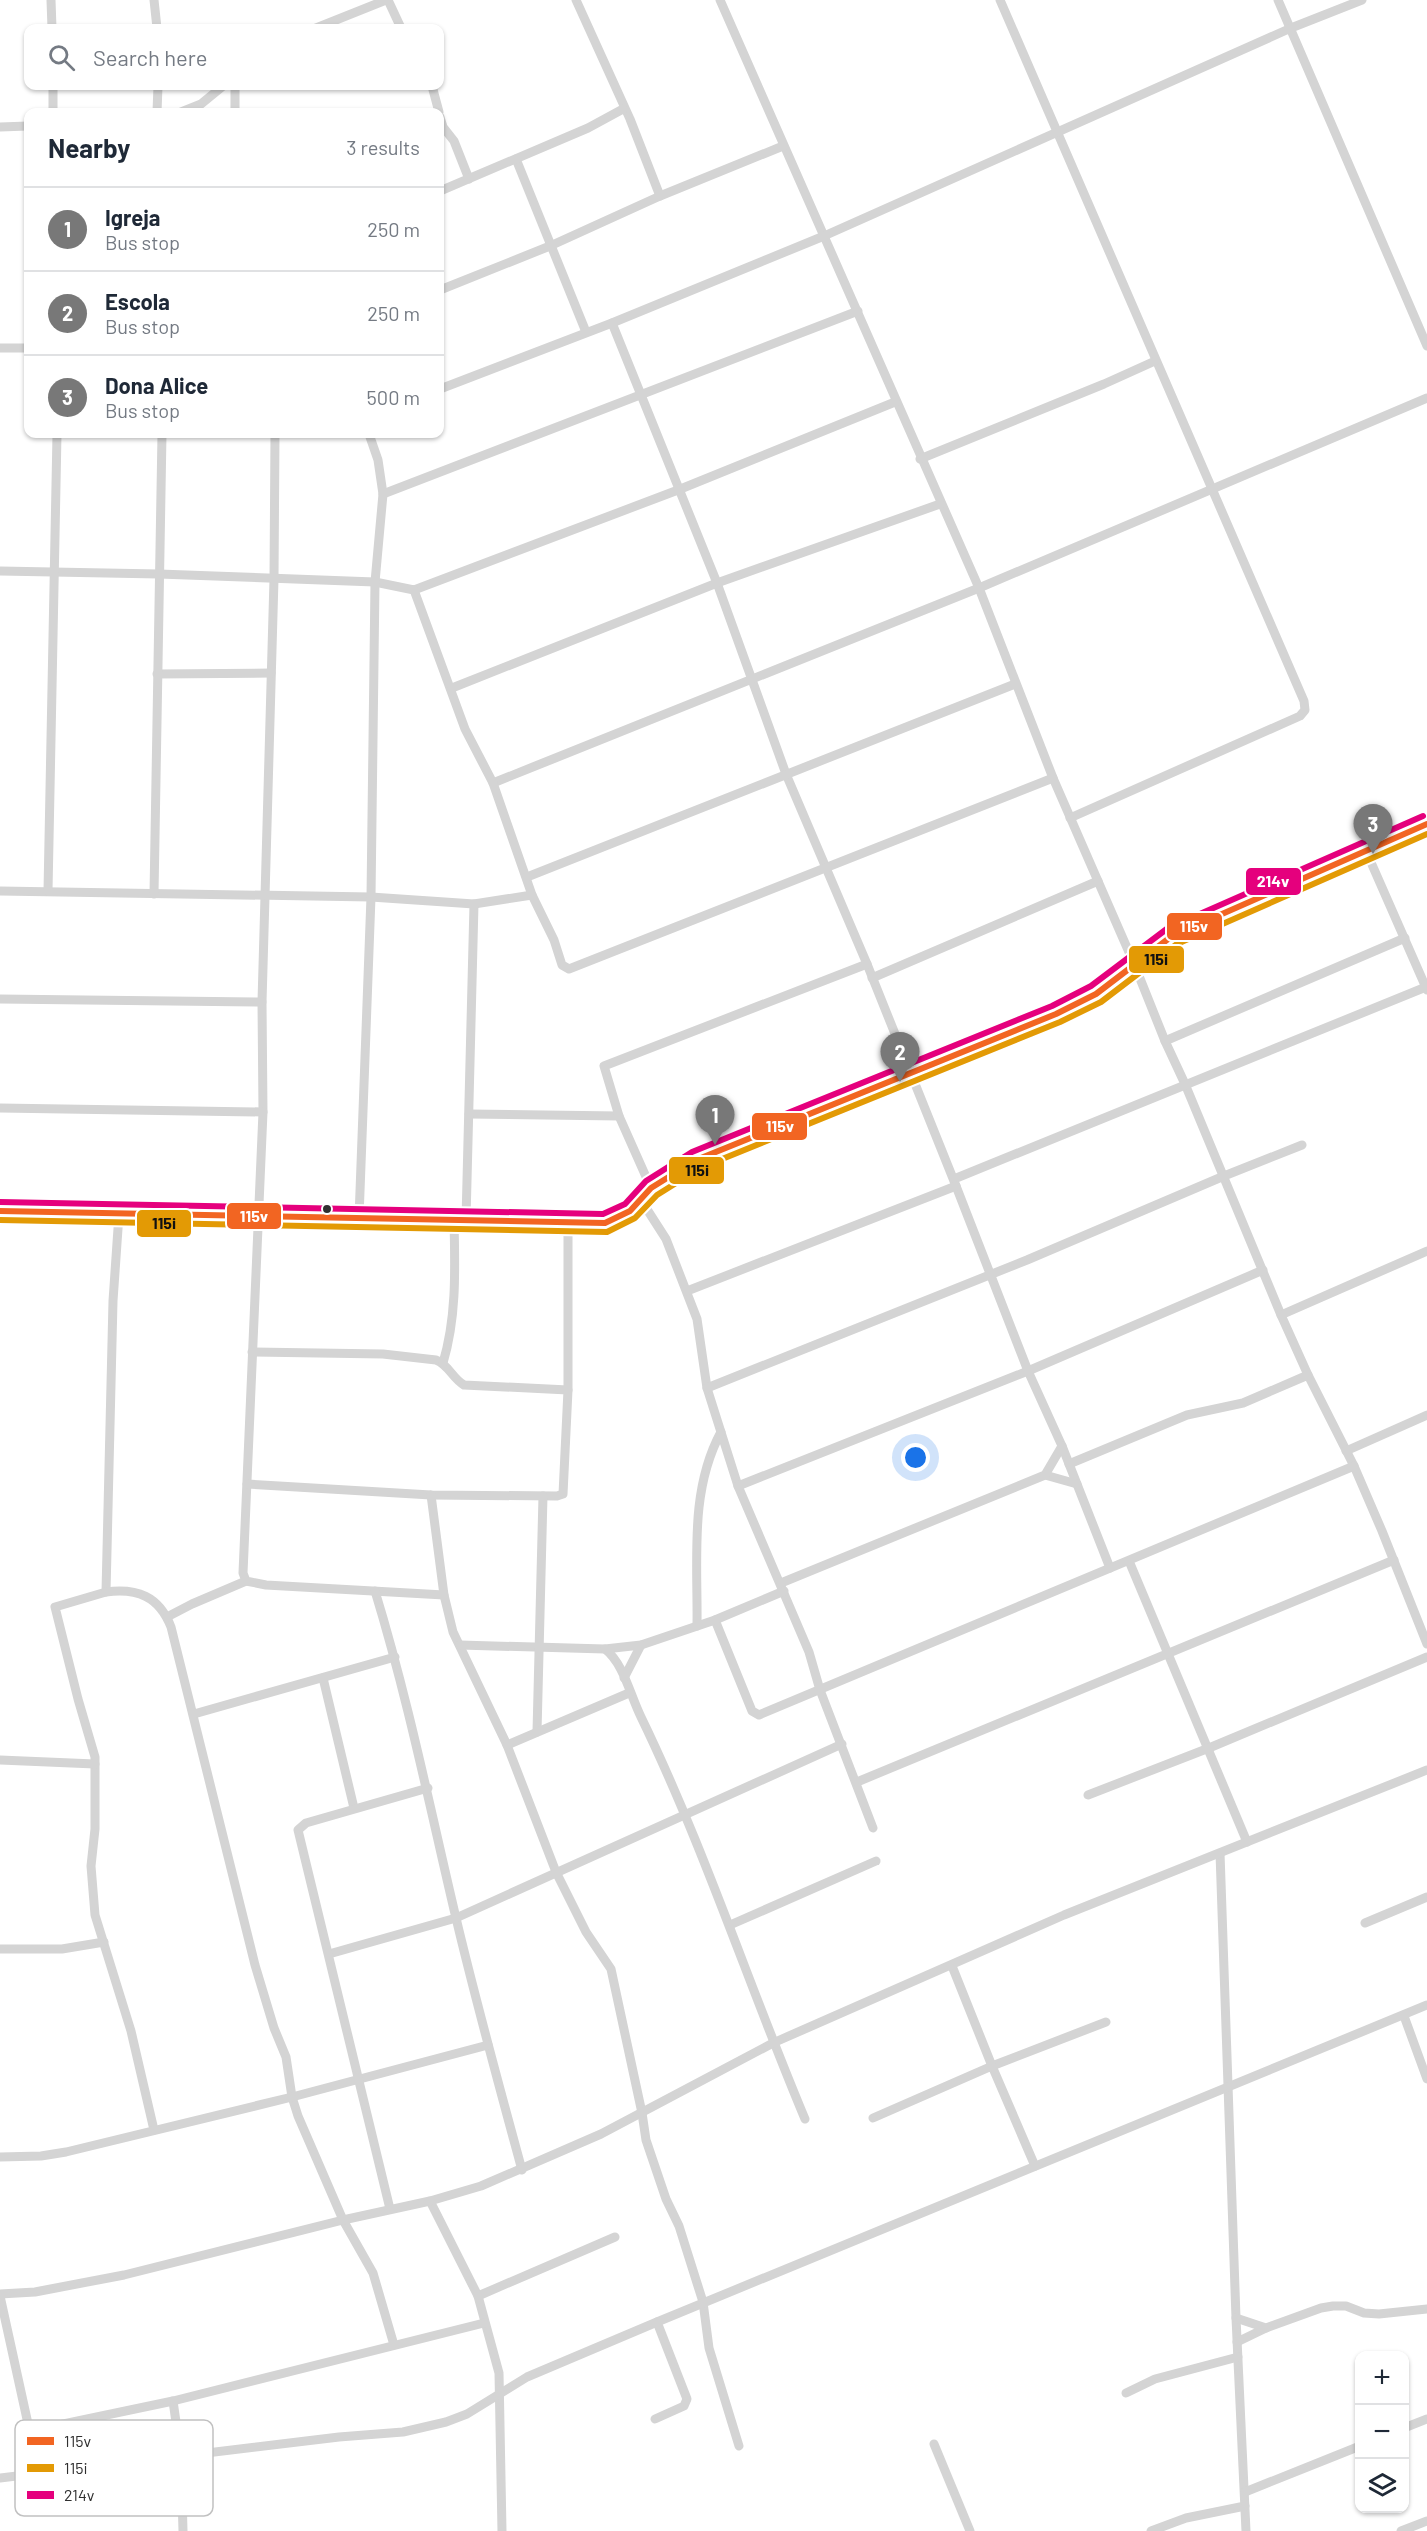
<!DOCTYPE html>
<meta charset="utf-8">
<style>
body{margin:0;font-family:Barlow,sans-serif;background:#f2f2f3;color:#1f2937}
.controls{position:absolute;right:18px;bottom:18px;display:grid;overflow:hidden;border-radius:12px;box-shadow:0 2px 4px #0004}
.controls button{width:54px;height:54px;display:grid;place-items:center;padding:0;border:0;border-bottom:2px solid #e0e1e3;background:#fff;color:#1f2937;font:30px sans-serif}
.you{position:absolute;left:916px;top:1458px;width:21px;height:21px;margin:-15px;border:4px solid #fff;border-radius:50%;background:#1a73e8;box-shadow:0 0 0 9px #1a73e833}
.badge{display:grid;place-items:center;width:39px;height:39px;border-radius:50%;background:#787878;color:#fff;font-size:20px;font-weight:700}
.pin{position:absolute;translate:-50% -50px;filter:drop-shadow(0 2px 3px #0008)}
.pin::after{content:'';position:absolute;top:32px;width:21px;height:18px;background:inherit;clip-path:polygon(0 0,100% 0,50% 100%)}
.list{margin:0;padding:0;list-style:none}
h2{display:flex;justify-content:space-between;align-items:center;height:78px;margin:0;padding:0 24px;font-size:26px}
h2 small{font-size:20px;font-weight:400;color:#747a83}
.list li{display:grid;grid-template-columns:39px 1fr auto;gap:18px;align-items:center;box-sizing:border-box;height:84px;padding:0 24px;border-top:2px solid #e0e1e3}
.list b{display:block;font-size:22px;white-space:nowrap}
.list p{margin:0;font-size:20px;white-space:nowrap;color:#747a83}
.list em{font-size:20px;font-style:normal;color:#747a83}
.icon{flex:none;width:33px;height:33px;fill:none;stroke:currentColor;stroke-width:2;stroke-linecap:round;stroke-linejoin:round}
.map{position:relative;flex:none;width:1427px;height:2531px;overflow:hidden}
.search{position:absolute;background:#fff;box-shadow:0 2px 4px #0004;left:24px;top:24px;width:420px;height:66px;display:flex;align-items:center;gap:15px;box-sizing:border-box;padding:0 21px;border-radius:12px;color:#747a83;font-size:22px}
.panel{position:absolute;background:#fff;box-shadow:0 2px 4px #0004;left:24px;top:108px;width:420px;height:330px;border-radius:12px}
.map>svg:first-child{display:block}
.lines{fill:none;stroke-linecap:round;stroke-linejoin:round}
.street{stroke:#d4d4d4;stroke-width:9}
.secondary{stroke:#cecece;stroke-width:14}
.bus-1-casing{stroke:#fff;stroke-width:10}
.bus-2-casing{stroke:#fff;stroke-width:10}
.bus-3-casing{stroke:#fff;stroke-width:10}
.bus-1{stroke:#f26522;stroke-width:6}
.bus-2{stroke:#e39a05;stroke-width:6}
.bus-3{stroke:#e5007d;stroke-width:6}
.bus-dot{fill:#303030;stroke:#fff;stroke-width:2}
.key{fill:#fff;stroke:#c1c1c1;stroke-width:1.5}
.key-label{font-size:16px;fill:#303030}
.line-badge{stroke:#fff;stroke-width:2}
.badge-label{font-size:16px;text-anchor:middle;font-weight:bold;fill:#fff}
.pale-badge-label{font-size:16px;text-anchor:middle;font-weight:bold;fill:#111}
</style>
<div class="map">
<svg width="1427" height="2531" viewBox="0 0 1427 2531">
<rect width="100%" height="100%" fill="#fff"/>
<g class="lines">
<!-- street -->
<g class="street">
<polyline points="51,0 52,28"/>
<polyline points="154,0 157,28"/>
<polyline points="388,0 401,28"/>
<polyline points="576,0 630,119 660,196"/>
<polyline points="720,0 979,588 1053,778 1135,966 1165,1041 1185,1084 1281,1315 1308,1375 1354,1466 1382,1531 1427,1644"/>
<polyline points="1000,0 1304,701 1305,710 1300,716 1070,818"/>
<polyline points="1278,0 1427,346"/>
<polyline points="316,28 386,0"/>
<polyline points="53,86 53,112"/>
<polyline points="235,86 235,112"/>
<polyline points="432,86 439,112"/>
<polyline points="157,112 158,86"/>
<polyline points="181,112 201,104 223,86"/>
<polyline points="440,117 443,127 454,141 469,179"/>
<polyline points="0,127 28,126"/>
<polyline points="516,159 586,332"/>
<polyline points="440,191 588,128 623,109"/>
<polyline points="440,290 550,246 660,196 783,146"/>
<polyline points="612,323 717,583 786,774 867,964 956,1186 1028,1371 1062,1446 1110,1568"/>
<polyline points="0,348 28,348"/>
<polyline points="440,389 612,323 824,236 1291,28 1362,0"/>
<polyline points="275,434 274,579 262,1002 263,1112 243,1573 246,1581 266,1585 444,1595"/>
<polyline points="920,459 1104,384 1155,361"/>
<polyline points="383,494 858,311"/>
<polyline points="0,571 159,574 375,582 414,590 678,490 895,402"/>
<polyline points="414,590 465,729 493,783 979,588 1427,398"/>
<polyline points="157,674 271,673"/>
<polyline points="452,688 717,583 940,504"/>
<polyline points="493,783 532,895"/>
<polyline points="1366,851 1427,990"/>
<polyline points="527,877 1015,684"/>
<polyline points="0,891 371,897 474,904 532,895 554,940 562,965 569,969 1053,778"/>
<polyline points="48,891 57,434"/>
<polyline points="154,894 162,434"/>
<polyline points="872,978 1098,881"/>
<polyline points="0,999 262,1002"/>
<polyline points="1165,1041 1405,938"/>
<polyline points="0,1108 263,1112"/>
<polyline points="469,1114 619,1116"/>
<polyline points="954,1179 1426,987"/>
<polyline points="651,1188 619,1116 604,1066 867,964"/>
<polyline points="641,1200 666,1239 697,1319 707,1388 738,1486 809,1652 820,1690 873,1828"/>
<polyline points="119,1214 113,1301 106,1592 55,1607 78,1699 95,1757 95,1829 91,1866 95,1915 131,2031 154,2130"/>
<polyline points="359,1218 371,897 375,582 383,494 378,460 369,434"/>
<polyline points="466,1220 474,904"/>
<polyline points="687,1291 956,1186"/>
<polyline points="1281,1315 1427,1251"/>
<path d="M252,1352L383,1354L436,1360C449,1365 452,1378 464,1385L568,1390"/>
<path d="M443,1363C457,1316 455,1268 454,1220"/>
<polyline points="707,1388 1027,1260 1224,1176 1302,1145"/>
<polyline points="1346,1451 1427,1415"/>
<polyline points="1069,1464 1187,1415 1243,1403 1308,1375"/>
<polyline points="1045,1475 1077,1484"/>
<polyline points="247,1484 431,1495 557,1496 563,1494 568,1390 568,1224"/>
<polyline points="738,1486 1028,1371 1263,1270"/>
<polyline points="431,1495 444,1595 453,1632 507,1745 556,1872 586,1932 611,1969 642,2113 646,2140 666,2199 679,2226 703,2302 709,2348 739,2446"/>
<polyline points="1129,1561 1247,1842"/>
<polyline points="781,1583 1045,1475 1062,1446"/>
<path d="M375,1591C408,1699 430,1808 456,1918C476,2002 499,2086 522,2170"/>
<path d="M106,1592C137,1588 159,1596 171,1627L255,1965L274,2028L286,2057L292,2097L298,2116L343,2220L373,2273L394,2345"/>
<polyline points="167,1617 192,1604 246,1581"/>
<polyline points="715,1620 752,1711 759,1715 1354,1466"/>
<path d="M697,1626C698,1561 689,1491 721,1432"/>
<polyline points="460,1645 605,1649 641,1645 715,1620 784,1591"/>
<path d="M605,1649C624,1664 630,1695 641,1717C704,1847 749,1986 805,2119"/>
<polyline points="323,1678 354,1808"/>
<polyline points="624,1678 641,1645"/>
<polyline points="194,1714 395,1657"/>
<polyline points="537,1732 543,1496"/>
<polyline points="507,1745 629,1693"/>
<polyline points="0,1760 95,1764"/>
<polyline points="857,1782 1394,1560"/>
<polyline points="1088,1795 1209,1748 1427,1657"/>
<polyline points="1220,1853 1236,2318 1246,2531"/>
<polyline points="1365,1923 1427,1897"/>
<polyline points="730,1925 876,1861"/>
<polyline points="0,1949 62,1949 104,1942"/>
<polyline points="329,1954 456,1918 842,1744"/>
<polyline points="952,1966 992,2066 1106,2022"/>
<polyline points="1404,2016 1427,2079"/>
<polyline points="873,2118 992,2066 1035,2166"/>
<polyline points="0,2157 41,2156 66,2152 292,2097 488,2045"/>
<polyline points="430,2201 478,2296 499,2373 502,2531"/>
<polyline points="390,2209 298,1830 306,1823 428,1788"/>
<polyline points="0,2294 35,2292 124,2275 343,2220 430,2201 481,2186 601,2134 773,2043 1064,1915 1427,1770"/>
<polyline points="0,2296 39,2474"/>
<polyline points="478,2296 615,2237"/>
<polyline points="1236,2318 1266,2328 1321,2308 1333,2306 1346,2306 1364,2313 1379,2314 1427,2309"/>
<polyline points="1237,2342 1266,2328"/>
<polyline points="1126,2393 1155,2379 1238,2357"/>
<polyline points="173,2401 181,2457 183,2531"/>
<polyline points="655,2419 684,2406 687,2399 657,2322"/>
<polyline points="1404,2428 1427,2419"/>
<polyline points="30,2431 173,2401 484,2323"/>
<polyline points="934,2444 970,2531"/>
<polyline points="0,2478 339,2437 403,2432 446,2422 467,2414 527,2377 657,2322 1427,2005"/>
<polyline points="1245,2492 1360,2446"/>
<polyline points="1151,2531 1186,2518 1245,2506"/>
<polyline points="1401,2531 1427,2521"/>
</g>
<!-- secondary -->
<polyline class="secondary" points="0,1211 605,1223 630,1211 651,1188 696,1160 1056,1014 1096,994 1172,936 1427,824"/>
<!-- bus-1 casing -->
<g class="bus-1-casing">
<polyline id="bus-1" points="0,1211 605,1223 630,1211 651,1188 696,1160 1056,1014 1096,994 1172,936 1427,824"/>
</g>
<!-- bus-2 casing -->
<g class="bus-2-casing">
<polyline id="bus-2" points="0,1220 607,1232 635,1218 657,1195 700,1168 1060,1022 1101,1002 1177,944 1427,834"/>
</g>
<!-- bus-3 casing -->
<g class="bus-3-casing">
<polyline id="bus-3" points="0,1202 603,1214 625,1204 646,1181 692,1152 1052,1006 1091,986 1168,928 1423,816"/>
</g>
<!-- bus-1 -->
<use href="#bus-1" class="bus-1"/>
<!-- bus-2 -->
<use href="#bus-2" class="bus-2"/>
<!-- bus-3 -->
<use href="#bus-3" class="bus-3"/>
</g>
<!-- markers -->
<circle class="bus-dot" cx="327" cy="1209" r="5"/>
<!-- legend -->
<rect x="15" y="2420" width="198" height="96" rx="9" class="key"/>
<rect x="27" y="2437" width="27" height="8" fill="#f26522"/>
<rect x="27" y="2464" width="27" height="8" fill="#e39a05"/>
<rect x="27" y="2491" width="27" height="8" fill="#e5007d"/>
<g class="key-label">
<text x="64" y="2447">115v</text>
<text x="64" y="2474">115i</text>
<text x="64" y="2501">214v</text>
</g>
<g class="line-badge">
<rect x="1245" y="867" width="57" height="29" rx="6" fill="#e5007d"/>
<rect x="1166" y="912" width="57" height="29" rx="6" fill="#f26522"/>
<rect x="1128" y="945" width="57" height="29" rx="6" fill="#e39a05"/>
<rect x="751" y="1112" width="57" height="29" rx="6" fill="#f26522"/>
<rect x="668" y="1156" width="57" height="29" rx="6" fill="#e39a05"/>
<rect x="226" y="1202" width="56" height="28" rx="6" fill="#f26522"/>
<rect x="136" y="1209" width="56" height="29" rx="6" fill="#e39a05"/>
</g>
<g class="badge-label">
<text x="1273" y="887">214v</text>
<text x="1194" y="932">115v</text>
<text x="780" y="1132">115v</text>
<text x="254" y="1222">115v</text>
</g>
<g class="pale-badge-label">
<text x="1156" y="965">115i</text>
<text x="697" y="1176">115i</text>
<text x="164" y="1229">115i</text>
</g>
</svg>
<div class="controls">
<button>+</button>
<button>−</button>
<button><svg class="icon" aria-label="layers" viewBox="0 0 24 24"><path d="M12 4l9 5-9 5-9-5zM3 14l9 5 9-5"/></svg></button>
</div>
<div class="you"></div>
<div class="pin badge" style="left:715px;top:1145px">1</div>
<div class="pin badge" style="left:900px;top:1082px">2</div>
<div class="pin badge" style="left:1373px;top:854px">3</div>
<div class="search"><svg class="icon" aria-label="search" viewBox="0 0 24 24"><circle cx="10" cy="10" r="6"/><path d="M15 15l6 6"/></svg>Search here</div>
<section class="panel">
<h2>Nearby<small>3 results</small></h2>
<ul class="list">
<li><span class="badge">1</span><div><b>Igreja</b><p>Bus stop</p></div><em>250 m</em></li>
<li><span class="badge">2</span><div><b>Escola</b><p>Bus stop</p></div><em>250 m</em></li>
<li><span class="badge">3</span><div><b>Dona Alice</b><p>Bus stop</p></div><em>500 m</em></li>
</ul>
</section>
</div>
